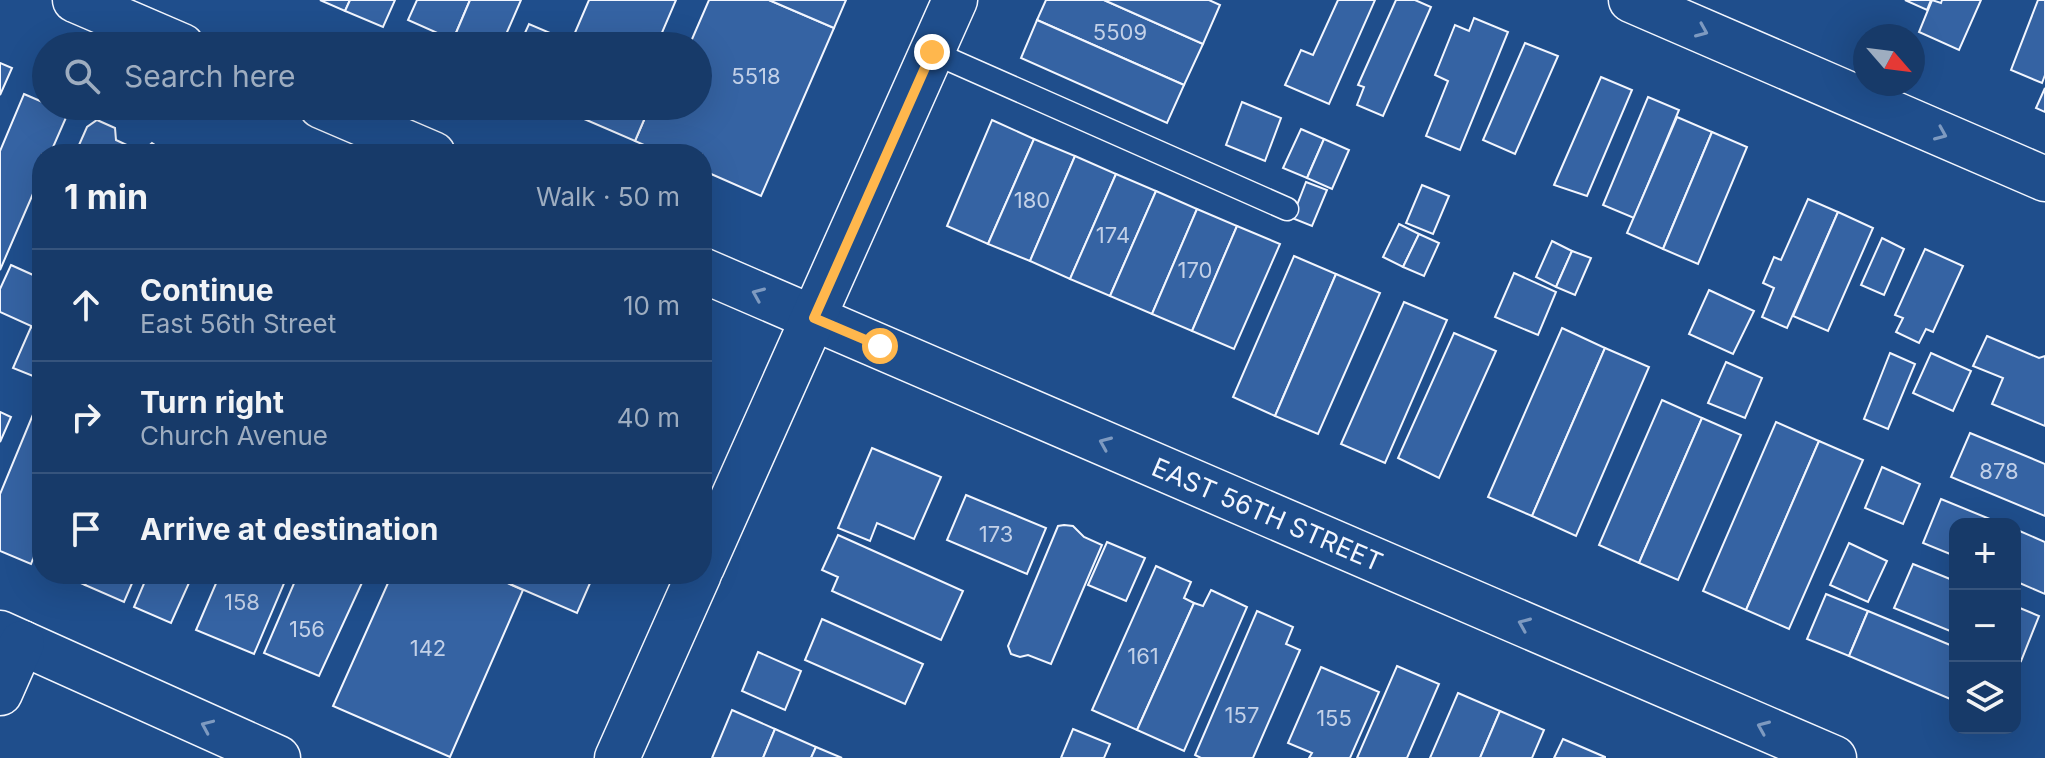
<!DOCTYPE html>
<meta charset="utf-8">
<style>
body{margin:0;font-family:Inter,sans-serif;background:#244571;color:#f1f3f6}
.controls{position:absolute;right:24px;bottom:24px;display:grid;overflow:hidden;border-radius:16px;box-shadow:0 8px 32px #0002}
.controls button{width:72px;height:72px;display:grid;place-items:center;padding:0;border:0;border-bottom:2px solid #36547d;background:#173a69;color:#f1f3f6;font:40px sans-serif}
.compass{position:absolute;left:1853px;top:24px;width:72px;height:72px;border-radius:50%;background:#173a69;box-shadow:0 8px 32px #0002;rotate:118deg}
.stop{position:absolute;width:24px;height:24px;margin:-18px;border:6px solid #ffb74d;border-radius:50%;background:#fff}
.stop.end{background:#ffb74d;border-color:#fff;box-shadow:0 2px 8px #0008}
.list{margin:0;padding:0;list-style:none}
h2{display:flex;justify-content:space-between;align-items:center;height:104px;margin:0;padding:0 32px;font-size:34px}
h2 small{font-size:26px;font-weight:400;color:#9eadc0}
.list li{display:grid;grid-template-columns:52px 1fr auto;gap:24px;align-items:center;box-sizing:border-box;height:112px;padding:0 32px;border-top:2px solid #36547d}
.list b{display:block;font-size:30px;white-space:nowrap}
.list p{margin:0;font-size:26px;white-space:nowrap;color:#9eadc0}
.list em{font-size:26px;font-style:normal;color:#9eadc0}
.icon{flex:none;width:44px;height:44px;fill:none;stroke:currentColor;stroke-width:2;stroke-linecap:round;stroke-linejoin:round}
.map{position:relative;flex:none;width:2045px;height:758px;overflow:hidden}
.search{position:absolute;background:#173a69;box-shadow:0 8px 32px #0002;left:32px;top:32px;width:680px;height:88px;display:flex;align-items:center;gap:20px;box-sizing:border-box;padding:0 28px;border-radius:44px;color:#9eadc0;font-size:30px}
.panel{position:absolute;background:#173a69;box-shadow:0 8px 32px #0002;left:32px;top:144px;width:680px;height:440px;border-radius:32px}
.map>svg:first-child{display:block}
.building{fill:#3563a3;stroke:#f2f6ff;stroke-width:2}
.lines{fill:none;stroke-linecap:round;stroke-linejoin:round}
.service-casing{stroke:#f2f6ff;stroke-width:25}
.minor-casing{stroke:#f2f6ff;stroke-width:47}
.tertiary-casing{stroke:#f2f6ff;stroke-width:47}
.secondary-casing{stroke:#f2f6ff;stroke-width:47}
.service{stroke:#1f4e8c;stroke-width:22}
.minor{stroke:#1f4e8c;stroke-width:44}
.tertiary{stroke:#1f4e8c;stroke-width:44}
.secondary{stroke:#1f4e8c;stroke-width:44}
.oneway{stroke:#7e9ac0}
.route{stroke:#ffb74d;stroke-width:10}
.labels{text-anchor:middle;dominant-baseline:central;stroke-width:6;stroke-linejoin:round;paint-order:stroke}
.number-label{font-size:22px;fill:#c3d1e8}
.street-label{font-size:26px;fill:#f2f6ff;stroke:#1f4e8c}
</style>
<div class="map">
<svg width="2045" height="758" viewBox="0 0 2045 758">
<rect width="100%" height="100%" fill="#1f4e8c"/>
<!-- building -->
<g class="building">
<polygon points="320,0 350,0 345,11"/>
<polygon points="350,0 395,0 383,27 345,11"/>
<polygon points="417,0 470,0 453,40 408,20"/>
<polygon points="470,0 521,0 501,46 468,46 453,40"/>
<polygon points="589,0 676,0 658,42 642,35 637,46 519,46 529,24 571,42"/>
<polygon points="709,0 769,0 834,28 761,196 702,170 702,154 664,154 635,141 650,106 698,106 698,46 689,46"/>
<polygon points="769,0 846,0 834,28"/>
<polygon points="1046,0 1104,0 1203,44 1184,85 1037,20"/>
<polygon points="1104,0 1209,0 1220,5 1203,44"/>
<polygon points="1338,0 1375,0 1329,104 1285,85 1301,50 1313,55"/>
<polygon points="1396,0 1415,0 1431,7 1383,116 1357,105 1364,87 1358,85"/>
<polygon points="1905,0 1931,0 1927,10"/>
<polygon points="1932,0 1941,3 1942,0 1981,0 1959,50 1919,32"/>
<polygon points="2038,0 2045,0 2045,75 2042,83 2011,70"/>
<polygon points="1474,18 1508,32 1460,150 1426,136 1448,81 1435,75 1455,25 1469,31"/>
<polygon points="1037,20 1184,85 1167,123 1021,58"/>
<polygon points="1525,43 1558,56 1515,154 1483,140"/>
<polygon points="0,63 12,68 0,95"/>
<polygon points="1601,77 1632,90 1587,196 1554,185"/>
<polygon points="2045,88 2045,112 2036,108"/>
<polygon points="24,94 68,113 50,154 42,154 42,173 0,270 0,151"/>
<polygon points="1648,97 1679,110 1634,218 1603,205"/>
<polygon points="1242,102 1281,118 1265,161 1226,145"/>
<polygon points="554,106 650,106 635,141"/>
<polygon points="1677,117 1712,132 1663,249 1627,233"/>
<polygon points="97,120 115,128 116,140 129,146 126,154 75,154 87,127"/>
<polygon points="992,120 1034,139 988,244 947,226"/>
<polygon points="1301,129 1324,139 1307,178 1283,168"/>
<polygon points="1712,132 1747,147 1698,264 1663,249"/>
<polygon points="1034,139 1075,156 1030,261 988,244"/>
<polygon points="1324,139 1349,150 1332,189 1307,178"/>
<polygon points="152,143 169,154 126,154 129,146 143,151"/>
<polygon points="1075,156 1116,174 1070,279 1030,261"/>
<polygon points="1116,174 1156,191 1110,296 1070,279"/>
<polygon points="1306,182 1327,190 1312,226 1292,218"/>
<polygon points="1422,185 1449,196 1433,234 1406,223"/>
<polygon points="1156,191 1197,209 1152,314 1110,296"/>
<polygon points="1808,199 1838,212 1787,328 1762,317 1774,288 1763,283 1774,257 1781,260"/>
<polygon points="1197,209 1237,226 1192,331 1152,314"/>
<polygon points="1838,212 1873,228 1828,331 1793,316"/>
<polygon points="1399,224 1419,234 1403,267 1383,257"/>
<polygon points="1237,226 1280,244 1234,349 1192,331"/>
<polygon points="1419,234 1439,243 1424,276 1403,267"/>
<polygon points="1882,238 1904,249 1884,295 1861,285"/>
<polygon points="1552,241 1572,251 1556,287 1536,277"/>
<polygon points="1925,249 1963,266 1933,332 1926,329 1919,343 1896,332 1903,318 1895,315"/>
<polygon points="1572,251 1591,258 1575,295 1556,287"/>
<polygon points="1294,256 1336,274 1275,416 1233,397"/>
<polygon points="11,265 42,279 42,331 0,312 0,289"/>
<polygon points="1514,273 1556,292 1538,335 1495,317"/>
<polygon points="1336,274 1380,293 1318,434 1275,416"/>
<polygon points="1709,290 1754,311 1733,354 1689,334"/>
<polygon points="1404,302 1447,320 1385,463 1341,444"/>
<polygon points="31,327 42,331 42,357 33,376 13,368"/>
<polygon points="1562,328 1605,348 1532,516 1488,497"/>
<polygon points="1454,333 1496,351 1439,478 1398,458"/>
<polygon points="1987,336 2039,358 2045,356 2045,426 1992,404 2003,378 1973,366"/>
<polygon points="1605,348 1649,367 1576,536 1532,516"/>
<polygon points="1890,353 1915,364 1888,429 1864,419"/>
<polygon points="1931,353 1971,371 1953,411 1913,393"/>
<polygon points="42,357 42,381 33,376"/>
<polygon points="1726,362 1762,378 1745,418 1708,403"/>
<polygon points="39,400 42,536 31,564 0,551 0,494"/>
<polygon points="1662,400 1702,418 1639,563 1599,545"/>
<polygon points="0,412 11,417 0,442"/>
<polygon points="1702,418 1741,435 1678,580 1639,563"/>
<polygon points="1776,422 1819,441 1746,610 1703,591"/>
<polygon points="1970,433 2045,464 2045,516 1951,477"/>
<polygon points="1819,441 1863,460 1789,629 1746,610"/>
<polygon points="872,448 941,477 914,539 877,523 870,541 838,528"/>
<polygon points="1882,467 1920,484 1903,524 1865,508"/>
<polygon points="966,495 1046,528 1027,574 947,540"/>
<polygon points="1941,499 2002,524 1955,524 1955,556 1923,543"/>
<polygon points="1064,525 1073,526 1084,537 1102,545 1051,664 1028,655 1020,657 1011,654 1008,646 1058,526"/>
<polygon points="2015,529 2045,542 2045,594 2015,581"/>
<polygon points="838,535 963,591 941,640 832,591 838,577 822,570"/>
<polygon points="1107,542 1145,558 1126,601 1088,585"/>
<polygon points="1849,543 1887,561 1868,602 1830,585"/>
<polygon points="1913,564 1955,581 1955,633 1894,608"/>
<polygon points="1156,566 1191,582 1184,598 1194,603 1137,730 1092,710"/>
<polygon points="60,574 90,574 85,585"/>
<polygon points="90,574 136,574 124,602 85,585"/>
<polygon points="148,574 193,574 171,623 134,607"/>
<polygon points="220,574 288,574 254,654 196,630"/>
<polygon points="298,574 366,574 319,676 264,653"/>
<polygon points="392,574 487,574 523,590 450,757 333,706"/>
<polygon points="487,574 594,574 577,613"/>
<polygon points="1211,590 1247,607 1184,751 1137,730 1194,603 1203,606"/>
<polygon points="1826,594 1868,611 1849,656 1807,639"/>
<polygon points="2015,606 2039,616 2021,661 2015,658"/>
<polygon points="1257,611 1293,627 1286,644 1300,650 1253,758 1201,758 1195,755"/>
<polygon points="1868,611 1955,647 1955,701 1849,656"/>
<polygon points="822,619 923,664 905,704 805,660"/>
<polygon points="758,652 801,671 785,710 742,691"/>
<polygon points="1397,666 1439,684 1407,758 1357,758"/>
<polygon points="1321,667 1379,692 1350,758 1309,758 1312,753 1288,743"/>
<polygon points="1458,693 1500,711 1480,758 1430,758"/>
<polygon points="732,710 775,729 763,758 712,758"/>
<polygon points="1500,711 1544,730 1532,758 1480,758"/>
<polygon points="775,729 816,747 811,758 763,758"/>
<polygon points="1073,729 1110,744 1104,758 1061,758"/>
<polygon points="1563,739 1605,757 1605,758 1554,758"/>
<polygon points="816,747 842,758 811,758"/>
</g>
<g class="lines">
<!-- service casing -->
<g class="service-casing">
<polyline id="service" points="932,52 1287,209"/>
</g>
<!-- minor casing -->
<g class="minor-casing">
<g id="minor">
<polyline points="75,0 182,46"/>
<polyline points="1631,0 2045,179"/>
<polyline points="321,106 433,154"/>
<path id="s1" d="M702,270L1834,758"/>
<polyline points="0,633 278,758"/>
</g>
</g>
<!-- tertiary casing -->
<g class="tertiary-casing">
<polyline id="tertiary" points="0,693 22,643"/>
</g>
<!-- secondary casing -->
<g class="secondary-casing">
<g id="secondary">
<polyline points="702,567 955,0"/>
<polyline points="617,758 699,574"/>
</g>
</g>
<!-- service -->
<use href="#service" class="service"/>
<!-- minor -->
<use href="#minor" class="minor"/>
<!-- tertiary -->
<use href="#tertiary" class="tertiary"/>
<!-- secondary -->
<use href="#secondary" class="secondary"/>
</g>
<!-- one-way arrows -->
<defs><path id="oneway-chevron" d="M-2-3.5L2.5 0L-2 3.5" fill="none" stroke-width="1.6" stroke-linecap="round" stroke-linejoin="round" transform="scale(2)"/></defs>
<g class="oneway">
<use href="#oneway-chevron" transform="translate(1702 31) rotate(23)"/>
<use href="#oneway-chevron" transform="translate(1941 134) rotate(23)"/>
<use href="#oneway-chevron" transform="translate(758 294) rotate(-157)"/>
<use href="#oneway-chevron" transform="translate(1105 443) rotate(-157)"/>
<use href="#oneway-chevron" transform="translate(1524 624) rotate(-157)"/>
<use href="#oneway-chevron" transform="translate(207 726) rotate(-156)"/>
<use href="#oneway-chevron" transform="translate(1763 727) rotate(-157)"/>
</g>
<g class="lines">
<!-- route -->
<polyline class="route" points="880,346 814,318 932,52"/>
</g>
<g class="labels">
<!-- number labels -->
<g class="number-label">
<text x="1120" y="32">5509</text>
<text x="756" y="76">5518</text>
<text x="1032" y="200">180</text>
<text x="1113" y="235">174</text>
<text x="1195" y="270">170</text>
<text x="1999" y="471">878</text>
<text x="996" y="534">173</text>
<text x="242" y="602">158</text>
<text x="307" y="629">156</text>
<text x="428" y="648">142</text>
<text x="1143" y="656">161</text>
<text x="1242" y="715">157</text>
<text x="1334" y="718">155</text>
</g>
<!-- street labels -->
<g class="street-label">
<text stroke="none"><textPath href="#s1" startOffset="616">EAST 56TH STREET</textPath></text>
</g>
</g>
</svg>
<div class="controls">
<button>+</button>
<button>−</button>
<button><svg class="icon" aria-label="layers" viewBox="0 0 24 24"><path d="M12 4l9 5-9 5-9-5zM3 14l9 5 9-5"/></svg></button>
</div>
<svg class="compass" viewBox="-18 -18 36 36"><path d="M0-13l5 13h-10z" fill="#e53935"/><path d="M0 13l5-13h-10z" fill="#9eadc0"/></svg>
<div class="stop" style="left:880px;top:346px"></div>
<div class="stop end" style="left:932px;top:52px"></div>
<div class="search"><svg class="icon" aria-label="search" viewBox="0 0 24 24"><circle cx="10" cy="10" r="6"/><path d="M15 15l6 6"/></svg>Search here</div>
<section class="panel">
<h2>1 min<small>Walk · 50 m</small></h2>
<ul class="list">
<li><svg class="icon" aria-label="ahead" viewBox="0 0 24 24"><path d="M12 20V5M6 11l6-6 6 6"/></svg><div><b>Continue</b><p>East 56th Street</p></div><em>10 m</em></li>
<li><svg class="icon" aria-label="right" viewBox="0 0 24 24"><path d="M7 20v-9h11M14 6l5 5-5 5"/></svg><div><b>Turn right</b><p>Church Avenue</p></div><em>40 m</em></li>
<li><svg class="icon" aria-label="arrive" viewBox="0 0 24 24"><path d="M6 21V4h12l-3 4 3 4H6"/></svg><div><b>Arrive at destination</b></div></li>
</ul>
</section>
</div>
